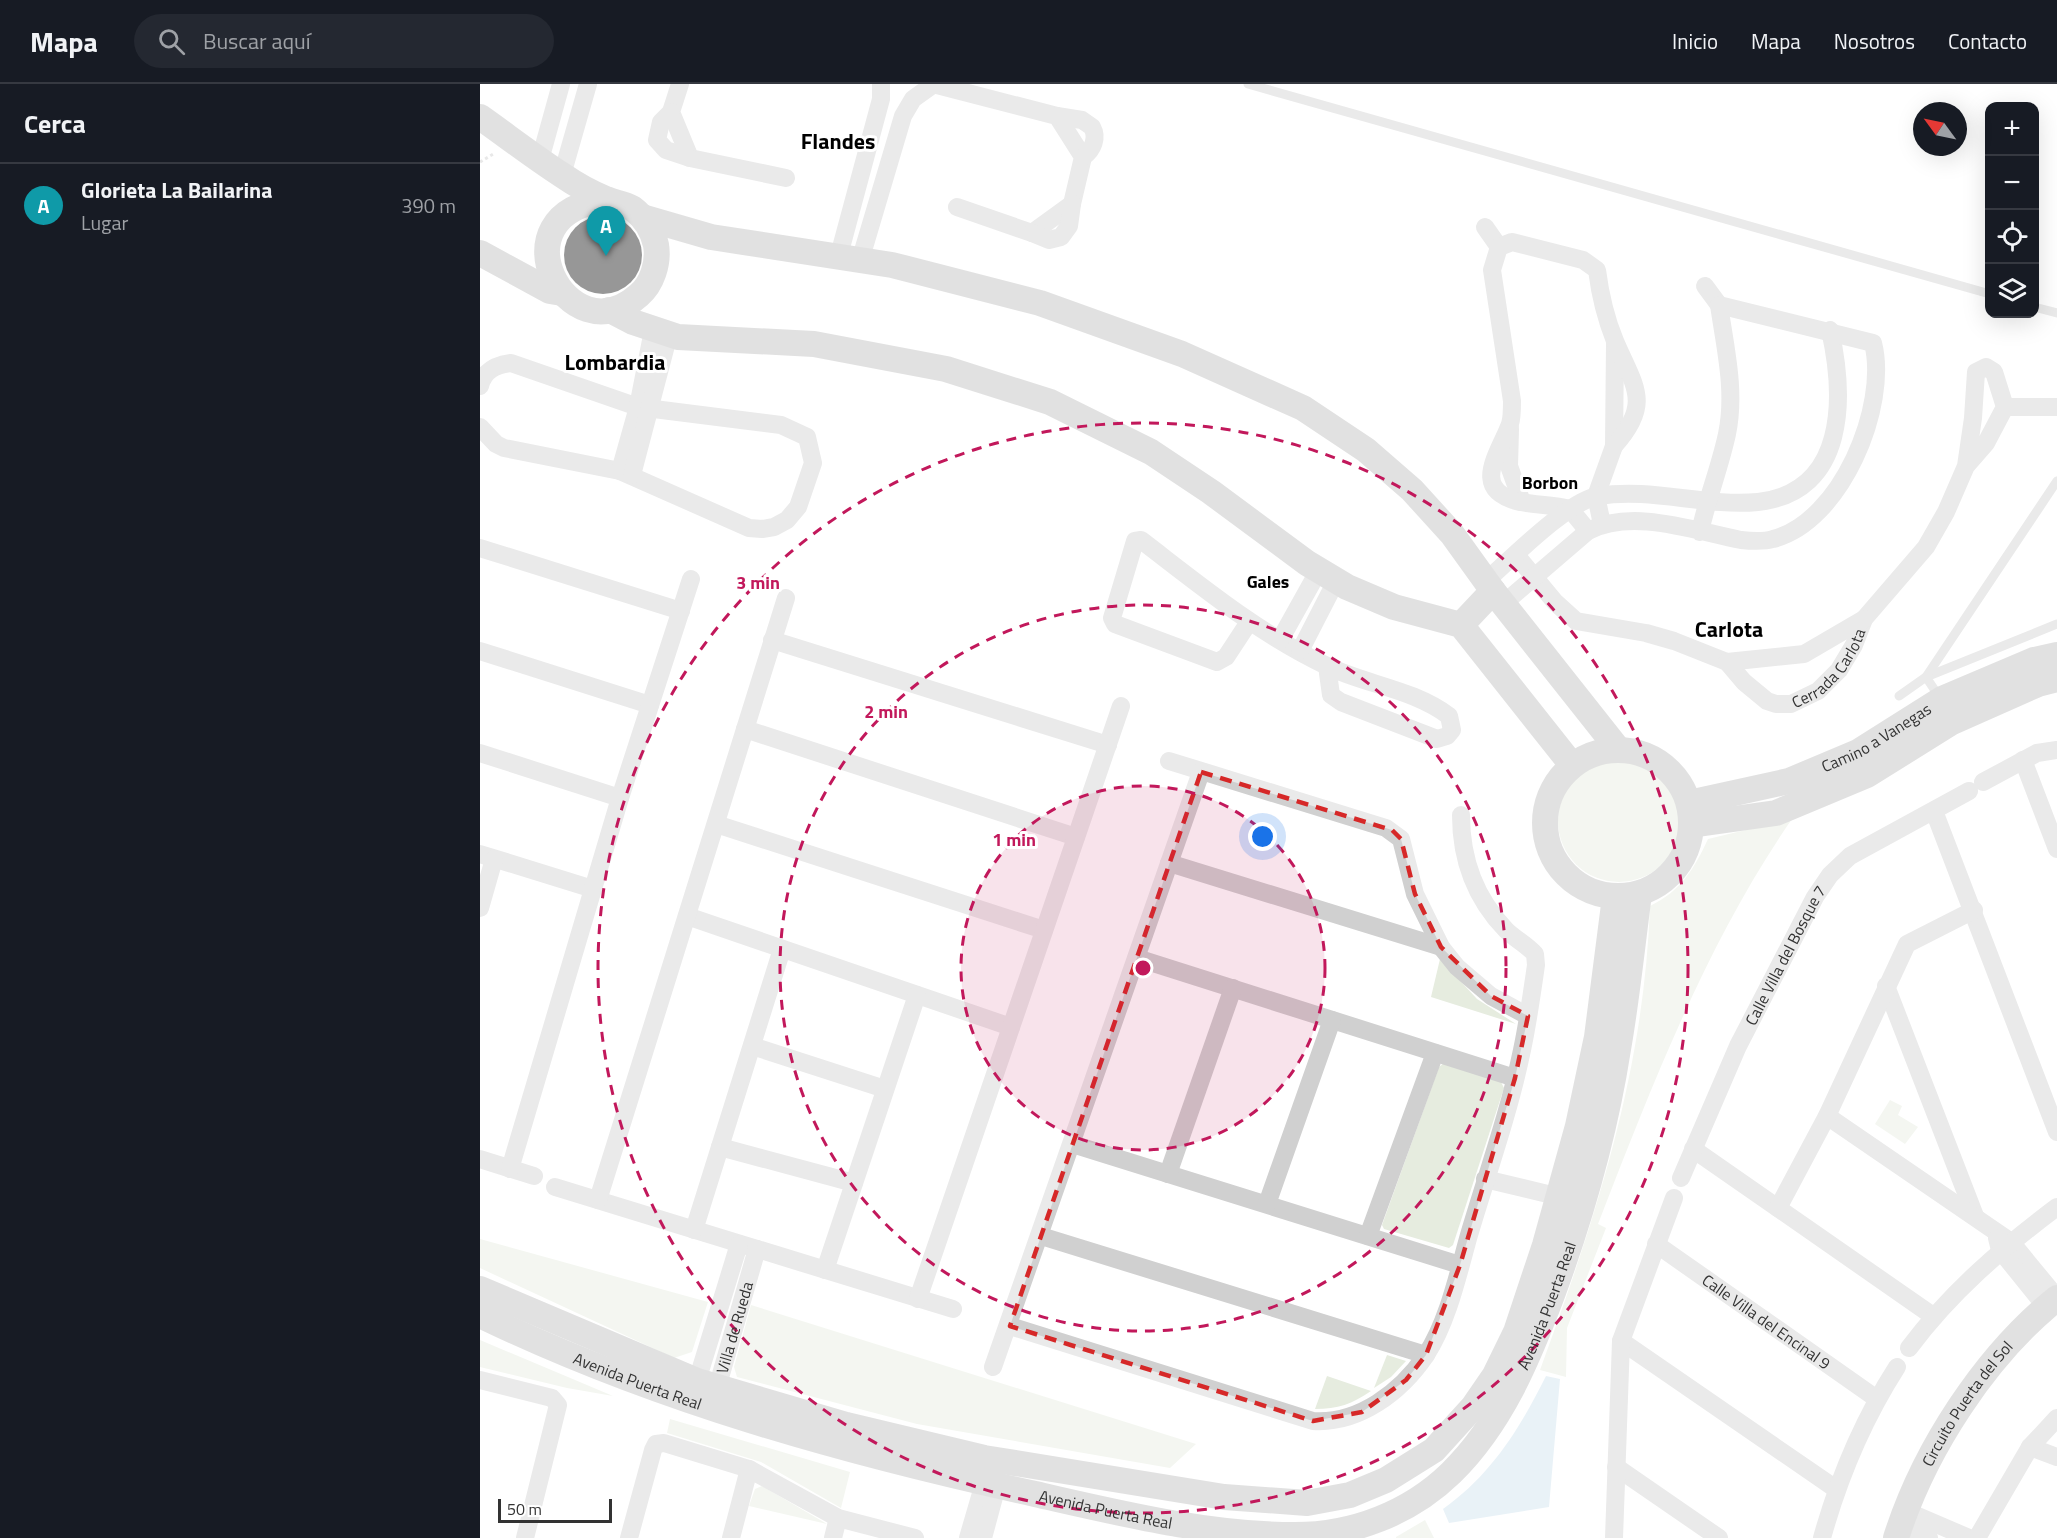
<!DOCTYPE html>
<html lang="es">
<meta charset="utf-8">
<style>
body{margin:0;font-family:"Titillium Web",sans-serif;background:#242831;color:#f1f3f6}
.controls{position:absolute;right:18px;top:18px;display:grid;overflow:hidden;border-radius:12px;box-shadow:0 6px 24px #0002}
.controls button{width:54px;height:54px;display:grid;place-items:center;padding:0;border:0;border-bottom:2px solid #363941;background:#171b24;color:#f1f3f6;font:30px sans-serif}
.compass{position:absolute;left:1433px;top:18px;width:54px;height:54px;border-radius:50%;background:#171b24;box-shadow:0 6px 24px #0002;rotate:303deg}
.scale{position:absolute;left:18px;bottom:15px;width:114px;box-sizing:border-box;padding-left:6px;border:3px solid #333;border-top:0;font-size:16px;line-height:21px;white-space:nowrap;color:#333;-webkit-text-stroke:4px #fff;paint-order:stroke}
.you{position:absolute;left:783px;top:753px;width:21px;height:21px;margin:-15px;border:4px solid #fff;border-radius:50%;background:#1a73e8;box-shadow:0 0 0 9px #1a73e833}
.badge{display:grid;place-items:center;width:39px;height:39px;border-radius:50%;background:#0f766e;color:#fff;font-size:20px;font-weight:700}
.pin{position:absolute;translate:-50% -50px;filter:drop-shadow(0 2px 3px #0008)}
.pin::after{content:'';position:absolute;top:32px;width:21px;height:18px;background:inherit;clip-path:polygon(0 0,100% 0,50% 100%)}
.list{margin:0;padding:0;list-style:none}
h2{display:flex;justify-content:space-between;align-items:center;height:78px;margin:0;padding:0 24px;font-size:26px}
h2 small{font-size:20px;font-weight:400;color:#9ea1a6}
.list li{display:grid;grid-template-columns:39px 1fr auto;gap:18px;align-items:center;box-sizing:border-box;height:84px;padding:0 24px;border-top:2px solid #363941}
.list b{display:block;font-size:22px;white-space:nowrap}
.list p{margin:0;font-size:20px;white-space:nowrap;color:#9ea1a6}
.list em{font-size:20px;font-style:normal;color:#9ea1a6}
.icon{flex:none;width:33px;height:33px;fill:none;stroke:currentColor;stroke-width:2;stroke-linecap:round;stroke-linejoin:round}
.map{position:relative;flex:none;width:1577px;height:1454px;overflow:hidden}
header{display:flex;align-items:center;gap:36px;box-sizing:border-box;height:84px;padding:0 30px;background:#171b24;border-bottom:2px solid #363941}
header strong{font-size:28px}
nav{display:flex;gap:33px;margin-inline-start:auto;font-size:21px}
.search{width:420px;height:54px;background:#242831;display:flex;align-items:center;gap:15px;box-sizing:border-box;padding:0 21px;border-radius:33px;color:#9ea1a6;font-size:22px}
main{display:flex}
aside{flex:1;background:#171b24}
.map>svg:first-child{display:block}
.green{fill:#e6ecdf}
.water{fill:#cfe2ee}
.building{fill:#1a1a1a}
.lines{fill:none;stroke-linecap:round;stroke-linejoin:round}
.path{stroke:#cdcdcd;stroke-width:3;stroke-dasharray:3 3;stroke-linecap:butt}
.lane{stroke:#d0d0d0;stroke-width:9}
.street{stroke:#d0d0d0;stroke-width:18}
.secondary{stroke:#bdbdbd;stroke-width:26}
.marked{fill:none;stroke:#d62828;stroke-width:4.5;stroke-dasharray:12 8;stroke-linejoin:round}
.ring{fill:none;stroke:#c2185b;stroke-width:3;stroke-dasharray:10 8}
.labels{text-anchor:middle;dominant-baseline:central;stroke-width:6;stroke-linejoin:round;paint-order:stroke}
.street-label{font-size:16px;fill:#333;stroke:#fff}
.neighbourhood-label{font-size:18px;font-weight:bold;fill:#000;stroke:#fff}
.district-label{font-size:22px;font-weight:bold;fill:#000;stroke:#fff}
.centre{fill:#c2185b;stroke:#fff;stroke-width:3}
.ring-label{font-size:18px;text-anchor:middle;font-weight:bold;fill:#c2185b;stroke:#fff;stroke-width:6;stroke-linejoin:round;paint-order:stroke}
</style>
<header>
<strong>Mapa</strong>
<div class="search"><svg class="icon" aria-label="search" viewBox="0 0 24 24"><circle cx="10" cy="10" r="6"/><path d="M15 15l6 6"/></svg>Buscar aquí</div>
<nav><a>Inicio</a><a>Mapa</a><a>Nosotros</a><a>Contacto</a></nav>
</header>
<main>
<aside>
<h2>Cerca<small></small></h2>
<ul class="list">
<li><span class="badge" style="background:#0f9aa8">A</span><div><b>Glorieta La Bailarina</b><p>Lugar</p></div><em>390 m</em></li>
</ul>
</aside>
<div class="map">
<svg width="1577" height="1454" viewBox="0 0 1577 1454">
<rect width="100%" height="100%" fill="#fff"/>
<!-- green -->
<g class="green">
<circle cx="1139" cy="737" r="61"/>
<path d="M1312,735C1227,858 1172,1001 1118,1140L1126,1144L1087,1244L1086,1293L1060,1286C1116,1133 1164,988 1170,822C1201,807 1214,785 1228,755Z"/>
<polygon points="960,875 997,915 1036,940 951,913"/>
<polygon points="964,979 1021,998 1024,1004 973,1161 969,1164 904,1145 902,1141 959,983"/>
<polygon points="1410,1016 1422,1022 1418,1031 1438,1043 1425,1060 1395,1040"/>
<polygon points="0,1155 228,1218 212,1268 194,1274 0,1184"/>
<polygon points="271,1221 716,1360 690,1384 437,1340 257,1293 254,1283"/>
<polygon points="0,1256 133,1312 87,1304 0,1283"/>
<polygon points="907,1271 926,1277 911,1293 894,1304"/>
<path d="M847,1292L891,1307C872,1320 858,1325 835,1325Z"/>
<polygon points="190,1335 370,1388 361,1424 281,1378 187,1349"/>
<polygon points="282,1402 347,1440 269,1422 275,1405"/>
<polygon points="945,1436 954,1454 916,1454 916,1453"/>
</g>
<!-- water -->
<path class="water" d="M1066,1292L1080,1295L1069,1423L969,1439L963,1425C1012,1390 1040,1344 1066,1292Z"/>
<!-- building -->
<circle class="building" cx="123" cy="171" r="39"/>
<g class="lines">
<!-- path -->
<polyline class="path" points="0,78 15,69"/>
<!-- lane -->
<g class="lane">
<polyline points="768,0 1510,210"/>
<polyline points="1554,223 1577,229"/>
<polyline points="1419,612 1446,593 1577,540"/>
<polyline points="1460,614 1446,593 1577,397"/>
</g>
<!-- street -->
<g class="street">
<polyline points="200,0 191,28 210,74 306,94"/>
<polyline points="453,0 577,32 603,73 592,120 552,149 477,123"/>
<polyline points="191,28 181,38 177,56 186,66 210,74"/>
<path d="M577,32L602,36L612,43C618,54 613,66 603,73"/>
<polyline points="60,76 81,0"/>
<polyline points="82,91 108,0"/>
<polyline points="1005,143 1019,163"/>
<polyline points="552,149 569,156 581,153 589,142 592,120"/>
<polyline points="358,175 401,15 401,0"/>
<polyline points="380,177 423,32 433,15 454,0"/>
<polyline points="1225,202 1239,221"/>
<path d="M0,302C4,286 16,281 31,279L158,323L301,341L327,353L333,379L318,423L307,436L294,443L282,445L269,444L140,387L24,364L16,360L0,343"/>
<polyline points="1525,323 1577,323"/>
<polyline points="1030,345 1029,382 1042,418"/>
<polyline points="140,387 158,323 173,246"/>
<polyline points="152,391 189,250"/>
<polyline points="1122,440 1116,412 1134,362 1135,260"/>
<path d="M1108,447L1090,425C1074,421 1056,421 1040,418C989,406 1019,370 1030,340C1032,334 1032,325 1032,317L1012,186L1019,163L1032,158L1103,176L1117,186C1120,210 1126,235 1135,257C1154,302 1173,319 1134,362"/>
<polyline points="0,464 201,527"/>
<path id="s1" d="M1036,471L1075,518L1096,537L1166,549L1194,557L1247,578L1264,598L1287,617L1296,620H1311L1338,607L1359,586L1374,561L1384,535L1446,463L1466,428L1486,382L1493,334L1496,288L1506,283L1514,288L1525,323L1506,359L1486,382"/>
<path d="M1006,497C1031,475 1088,417 1118,412C1172,403 1224,423 1278,418C1367,408 1365,313 1350,246"/>
<path d="M1023,520L1108,447C1153,424 1214,447 1261,456C1271,457 1283,458 1293,455C1361,438 1409,322 1393,259L1239,221C1245,263 1256,307 1247,350C1240,383 1227,415 1220,448"/>
<path d="M769,538L746,573L737,578L635,540L632,534L655,457L661,456C720,501 779,550 847,582C887,601 933,605 969,632L972,646L967,652L957,655L861,618L851,611L847,582"/>
<polyline points="292,556 628,661"/>
<polyline points="800,556 839,486"/>
<polyline points="0,567 170,621"/>
<polyline points="820,567 856,497"/>
<polyline points="1247,578 1324,570 1384,535"/>
<polyline points="265,645 596,753"/>
<polyline points="0,669 140,714"/>
<polyline points="1543,676 1577,765"/>
<polyline points="689,677 906,744 921,755 935,810 961,863 977,883 1011,912 1048,932"/>
<polyline points="1503,698 1557,669 1577,666"/>
<polyline points="1454,727 1577,1048"/>
<polyline points="236,740 564,846"/>
<polyline points="0,770 113,805"/>
<polyline points="689,779 961,863"/>
<polyline points="0,824 14,775"/>
<polyline points="207,832 531,943"/>
<polyline points="657,874 1035,994"/>
<polyline points="1406,902 1495,1132"/>
<polyline points="272,962 405,1005"/>
<polyline points="1347,1032 1531,1158 1577,1214"/>
<polyline points="592,1060 980,1181"/>
<polyline points="240,1063 374,1099"/>
<polyline points="1213,1065 1453,1232"/>
<polyline points="0,1075 54,1092"/>
<polyline points="30,1085 140,714 211,495"/>
<polyline points="688,1090 753,904"/>
<path id="s2" d="M1201,1094L1258,962L1335,813L1350,791L1370,772L1489,707"/>
<polyline points="1005,1095 1080,1113"/>
<polyline points="75,1103 473,1225"/>
<polyline points="118,1116 306,514"/>
<polyline points="787,1120 852,936"/>
<polyline points="1298,1124 1347,1032 1427,860 1494,826"/>
<polyline points="214,1146 302,865"/>
<polyline points="561,1152 946,1271"/>
<polyline points="888,1152 955,969"/>
<polyline points="1517,1154 1520,1166 1566,1223"/>
<path id="s3" d="M1176,1160L1397,1315"/>
<polyline points="345,1186 437,911"/>
<polyline points="438,1215 641,622"/>
<path d="M530,1242L833,1337C879,1340 921,1308 946,1271C968,1237 978,1190 989,1151C1007,1090 1029,1029 1042,966C1048,938 1052,909 1056,881L1055,870C1046,860 1035,855 1026,846C995,814 981,775 981,731"/>
<polyline points="1141,1257 1356,1405"/>
<path d="M1429,1264C1471,1208 1521,1165 1577,1123"/>
<polyline points="513,1283 721,688"/>
<polyline points="0,1296 72,1314 78,1321 45,1454"/>
<polyline points="217,1297 259,1160"/>
<path id="s4" d="M237,1304L277,1165"/>
<polyline points="1550,1363 1577,1373"/>
<polyline points="1136,1383 1239,1454"/>
<polyline points="1426,1427 1489,1454"/>
<polyline points="1420,1443 1449,1454"/>
<polyline points="149,1454 173,1366 176,1360 184,1359 269,1385 358,1434 435,1454"/>
<polyline points="251,1454 269,1385"/>
<polyline points="353,1454 358,1434"/>
<polyline points="488,1454 504,1399"/>
<polyline points="503,1454 517,1402"/>
<polyline points="1134,1454 1141,1257 1194,1114"/>
<path d="M1342,1454C1359,1393 1383,1336 1417,1283"/>
<polyline points="1497,1454 1550,1363 1577,1334"/>
</g>
<!-- secondary -->
<g class="secondary">
<path d="M0,33C27,52 54,73 82,91C95,100 111,109 126,115C135,119 143,119 152,124C164,133 173,147 176,161C179,179 172,200 159,211C87,276 11,127 127,116"/>
<polyline points="162,133 231,153 412,181 560,219 702,270 823,324 886,366 932,406 972,450 1013,507 1138,665"/>
<polyline points="0,169 70,207 82,209"/>
<polyline points="130,226 153,238 198,253 334,260 466,285 570,318 671,368 731,408 827,479 867,503 914,523 981,541 1092,681"/>
<polyline points="981,541 1013,507"/>
<circle cx="1138" cy="739" r="73"/>
<path id="s5" d="M1209,719L1309,697L1378,668L1462,615L1554,576L1577,571"/>
<polyline points="1211,741 1296,729 1387,691 1472,638 1558,600 1577,595"/>
<polyline points="0,1205 217,1297 366,1341 504,1374 744,1413 827,1419 870,1411 906,1396 954,1366 993,1323 1015,1291 1036,1248 1065,1161 1098,1042 1117,953 1135,813"/>
<path id="s6" d="M0,1231C176,1316 364,1368 555,1410C639,1429 728,1451 815,1451C873,1451 930,1429 971,1389C1021,1340 1048,1275 1072,1211C1101,1132 1125,1049 1138,965C1147,914 1152,862 1159,810"/>
<path id="s7" d="M1416,1454C1444,1366 1505,1272 1577,1214"/>
</g>
</g>
<!-- marked area -->
<path d="M0 0H1577V1454H0ZM721,688L912,746L921,755L935,810L961,863L1011,912L1048,932L1035,994L980,1181L946,1271L926,1296L882,1328L833,1337L530,1242Z" fill="#fff" fill-opacity=".55" fill-rule="evenodd"/>
<path class="marked" d="M721,688L912,746L921,755L935,810L961,863L1011,912L1048,932L1035,994L980,1181L946,1271L926,1296L882,1328L833,1337L530,1242Z"/>
<!-- distance rings -->
<circle cx="663" cy="884" r="182" fill="#c2185b" fill-opacity=".12"/>
<g class="ring">
<circle cx="663" cy="884" r="182"/>
<circle cx="663" cy="884" r="363"/>
<circle cx="663" cy="884" r="545"/>
</g>
<g class="labels">
<!-- street labels -->
<g class="street-label">
<text stroke="none"><textPath href="#s1" startOffset="381">Cerrada Carlota</textPath></text>
<text stroke="none"><textPath href="#s5" startOffset="200">Camino a Vanegas</textPath></text>
<text stroke="none"><textPath href="#s2" startOffset="246">Calle Villa del Bosque 7</textPath></text>
<text stroke="none"><textPath href="#s6" startOffset="1215">Avenida Puerta Real</textPath></text>
<text stroke="none"><textPath href="#s3" startOffset="135">Calle Villa del Encinal 9</textPath></text>
<text stroke="none"><textPath href="#s4" startOffset="63">Villa de Rueda</textPath></text>
<text stroke="none"><textPath href="#s6" startOffset="171">Avenida Puerta Real</textPath></text>
<text stroke="none"><textPath href="#s7" startOffset="153">Circuito Puerta del Sol</textPath></text>
<text stroke="none"><textPath href="#s6" startOffset="657">Avenida Puerta Real</textPath></text>
</g>
<!-- neighbourhood labels -->
<g class="neighbourhood-label">
<text x="1070" y="398">Borbon</text>
<text x="788" y="497">Gales</text>
</g>
<!-- district labels -->
<g class="district-label">
<text x="358" y="57">Flandes</text>
<text x="135" y="278">Lombardia</text>
<text x="1249" y="545">Carlota</text>
</g>
</g>
<circle cx="663" cy="884" r="9" class="centre"/>
<g class="ring-label">
<text x="278" y="505">3 min</text>
<text x="406" y="634">2 min</text>
<text x="534" y="762">1 min</text>
</g>
</svg>
<div class="controls">
<button>+</button>
<button>−</button>
<button><svg class="icon" aria-label="locate" viewBox="0 0 24 24"><circle cx="12" cy="12" r="6"/><path d="M12 2v4M12 18v4M2 12h4M18 12h4"/></svg></button>
<button><svg class="icon" aria-label="layers" viewBox="0 0 24 24"><path d="M12 4l9 5-9 5-9-5zM3 14l9 5 9-5"/></svg></button>
</div>
<svg class="compass" viewBox="-18 -18 36 36"><path d="M0-13l5 13h-10z" fill="#e53935"/><path d="M0 13l5-13h-10z" fill="#9ea1a6"/></svg>
<div class="scale">50 m</div>
<div class="you"></div>
<div class="pin badge" style="left:126px;top:172px;background:#0f9aa8">A</div>
</div>
</main>
